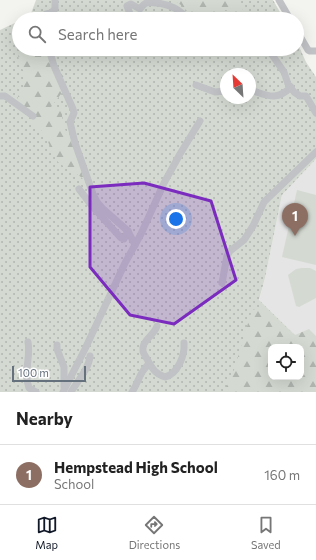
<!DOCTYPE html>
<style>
body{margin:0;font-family:Commissioner,sans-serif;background:#f6f6f6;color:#222}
.controls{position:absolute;right:12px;bottom:12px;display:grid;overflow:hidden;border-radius:8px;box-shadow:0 4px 16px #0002}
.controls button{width:36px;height:36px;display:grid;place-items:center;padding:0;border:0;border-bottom:1px solid #e0e0e0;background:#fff;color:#222;font:20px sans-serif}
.compass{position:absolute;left:220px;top:68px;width:36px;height:36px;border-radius:50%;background:#fff;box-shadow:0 4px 16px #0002;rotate:335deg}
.scale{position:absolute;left:12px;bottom:10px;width:74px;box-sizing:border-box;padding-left:4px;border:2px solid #66717e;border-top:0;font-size:11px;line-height:14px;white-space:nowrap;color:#66717e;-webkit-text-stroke:3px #fff;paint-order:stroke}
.you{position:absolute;left:176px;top:219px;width:14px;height:14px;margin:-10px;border:3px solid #fff;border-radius:50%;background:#1a73e8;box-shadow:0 0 0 6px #1a73e833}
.badge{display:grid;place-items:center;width:26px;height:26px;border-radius:50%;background:#111827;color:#fff;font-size:13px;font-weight:700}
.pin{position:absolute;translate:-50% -33px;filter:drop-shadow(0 1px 2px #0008)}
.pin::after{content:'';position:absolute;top:21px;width:14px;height:12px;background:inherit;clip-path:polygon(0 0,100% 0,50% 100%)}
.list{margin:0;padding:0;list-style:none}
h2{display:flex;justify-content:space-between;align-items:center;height:52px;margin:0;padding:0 16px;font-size:17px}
h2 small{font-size:13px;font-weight:400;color:#767676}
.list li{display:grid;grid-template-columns:26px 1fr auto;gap:12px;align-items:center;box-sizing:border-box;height:60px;padding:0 16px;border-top:1px solid #e0e0e0}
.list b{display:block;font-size:15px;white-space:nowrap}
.list p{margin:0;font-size:13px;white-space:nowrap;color:#767676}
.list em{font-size:13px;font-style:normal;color:#767676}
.icon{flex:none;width:22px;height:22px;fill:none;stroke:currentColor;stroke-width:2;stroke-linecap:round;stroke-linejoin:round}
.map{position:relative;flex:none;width:316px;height:392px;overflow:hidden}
.search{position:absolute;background:#fff;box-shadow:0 4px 16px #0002;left:12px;right:12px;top:12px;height:44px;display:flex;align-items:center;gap:10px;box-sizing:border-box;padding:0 14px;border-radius:22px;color:#767676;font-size:15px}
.sheet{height:112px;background:#fff}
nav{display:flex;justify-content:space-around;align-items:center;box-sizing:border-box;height:56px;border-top:1px solid #e0e0e0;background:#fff;font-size:11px;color:#767676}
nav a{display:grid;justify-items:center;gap:2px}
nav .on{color:#111827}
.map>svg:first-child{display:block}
.built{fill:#e4e5e4}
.grass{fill:url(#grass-dots);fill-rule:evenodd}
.forest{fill:url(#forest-firs);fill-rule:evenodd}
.garden{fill:#d4dad2}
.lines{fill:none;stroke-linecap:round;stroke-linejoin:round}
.minor{stroke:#c0c2c5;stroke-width:7}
.marked{fill:#7b2cbf;fill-opacity:0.2;stroke:#7b2cbf;stroke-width:3;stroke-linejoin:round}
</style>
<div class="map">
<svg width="316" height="392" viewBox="0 0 316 392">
<defs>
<pattern id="grass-dots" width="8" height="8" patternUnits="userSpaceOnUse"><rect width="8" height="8" fill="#d4dad2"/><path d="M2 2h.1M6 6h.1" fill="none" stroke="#b0b5b0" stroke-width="1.8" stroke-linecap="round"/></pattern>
<pattern id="forest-firs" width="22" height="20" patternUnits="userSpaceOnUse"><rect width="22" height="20" fill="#d4dad2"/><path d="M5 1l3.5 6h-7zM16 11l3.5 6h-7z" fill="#b0b5b0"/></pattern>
</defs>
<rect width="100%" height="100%" fill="#f3f4f0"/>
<!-- built -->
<polygon class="built" points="316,159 316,356 259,301 265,278 282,195"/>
<!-- grass -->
<g class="grass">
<polygon points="36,0 273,0 284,19 23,19 30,16"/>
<path d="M19,21V49H297V42L306,62L316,77V159L282,195L265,278L259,300L316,356V392H0V30ZM226,74H250V98H226ZM271,347H301V377H271Z"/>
</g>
<!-- forest -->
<g class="forest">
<polygon points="173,0 239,0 243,10 243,19 230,19 228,16 235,12 225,10 216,14 210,19 195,19 181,5"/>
<path d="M20,49H38L48,62L66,78L61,94L51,107L64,108L62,115L63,125L74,148L84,180C77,172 67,170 58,162L43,132L33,123L31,118L17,102C17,93 27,86 25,77C23,66 15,60 20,49Z"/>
<path d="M260,308L268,311L295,335L309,329L316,336V392H224L234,370L252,310ZM271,347H301V377H271Z"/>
</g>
<!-- garden -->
<g class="garden">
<polygon points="297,190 316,195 316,265 282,257"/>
<polygon points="302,268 310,268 316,271 316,298 299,307 296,306 288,275 296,269"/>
</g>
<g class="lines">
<!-- minor -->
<g class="minor">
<polyline points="279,0 290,19"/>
<polyline points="238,16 241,19"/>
<polyline points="43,19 46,14 51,13 55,9 55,0"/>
<path d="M132,19L127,6L131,4L140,9C145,2 147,2 156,3C170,4 178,9 189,19"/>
<polyline points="297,31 308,50 310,51 316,51"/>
<polyline points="49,49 54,66 73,109 74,113 70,122 75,143 93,194 97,202 103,209 128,231 135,245"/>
<polyline points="268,49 284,72 288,84 294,92 300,96 306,96 316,113"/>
<polyline points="196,85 215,92 226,91"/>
<path d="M250,90C267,95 276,102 291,87"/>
<polyline points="0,96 5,96 33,116"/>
<polyline points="79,189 92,206 121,238 124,239 128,231"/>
<polyline points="222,283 227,256 230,251 244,240 253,226 264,202 316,152"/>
<path d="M157,326C155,333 148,337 144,344C141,351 144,354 147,359C152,368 155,374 165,377C178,374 185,355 184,343"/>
<path d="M28,342C31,359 23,371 29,388L36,392"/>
<polyline points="57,345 57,349 64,367 64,387"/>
<polyline points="63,392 85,349 125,263 141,234 164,183 180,154 200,121"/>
<path d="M71,392C78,380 89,369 90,356"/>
<path d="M132,392C139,382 139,372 149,364"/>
</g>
</g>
<!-- marked area -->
<path class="marked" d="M144,183L211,201L236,280L174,324L130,315L90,267V187Z"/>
</svg>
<div class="controls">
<button><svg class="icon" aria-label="locate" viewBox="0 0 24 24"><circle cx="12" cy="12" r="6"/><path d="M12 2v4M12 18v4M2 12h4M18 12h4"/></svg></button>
</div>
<svg class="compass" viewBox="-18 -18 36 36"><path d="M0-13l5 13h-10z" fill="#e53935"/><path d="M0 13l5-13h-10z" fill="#767676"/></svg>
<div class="scale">100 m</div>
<div class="you"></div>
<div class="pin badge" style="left:295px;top:236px;background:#8d6e63">1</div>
<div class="search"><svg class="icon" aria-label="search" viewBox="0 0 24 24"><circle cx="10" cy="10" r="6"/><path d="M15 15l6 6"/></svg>Search here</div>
</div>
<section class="sheet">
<h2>Nearby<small></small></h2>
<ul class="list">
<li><span class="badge" style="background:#8d6e63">1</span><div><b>Hempstead High School</b><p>School</p></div><em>160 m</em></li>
</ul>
</section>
<nav>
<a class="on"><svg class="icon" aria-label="map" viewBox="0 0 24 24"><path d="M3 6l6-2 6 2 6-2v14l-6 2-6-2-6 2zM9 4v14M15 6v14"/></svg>Map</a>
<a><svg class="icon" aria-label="directions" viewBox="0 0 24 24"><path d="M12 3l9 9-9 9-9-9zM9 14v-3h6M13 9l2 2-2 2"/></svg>Directions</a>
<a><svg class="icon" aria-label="saved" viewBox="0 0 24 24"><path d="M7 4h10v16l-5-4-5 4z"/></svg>Saved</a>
</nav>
